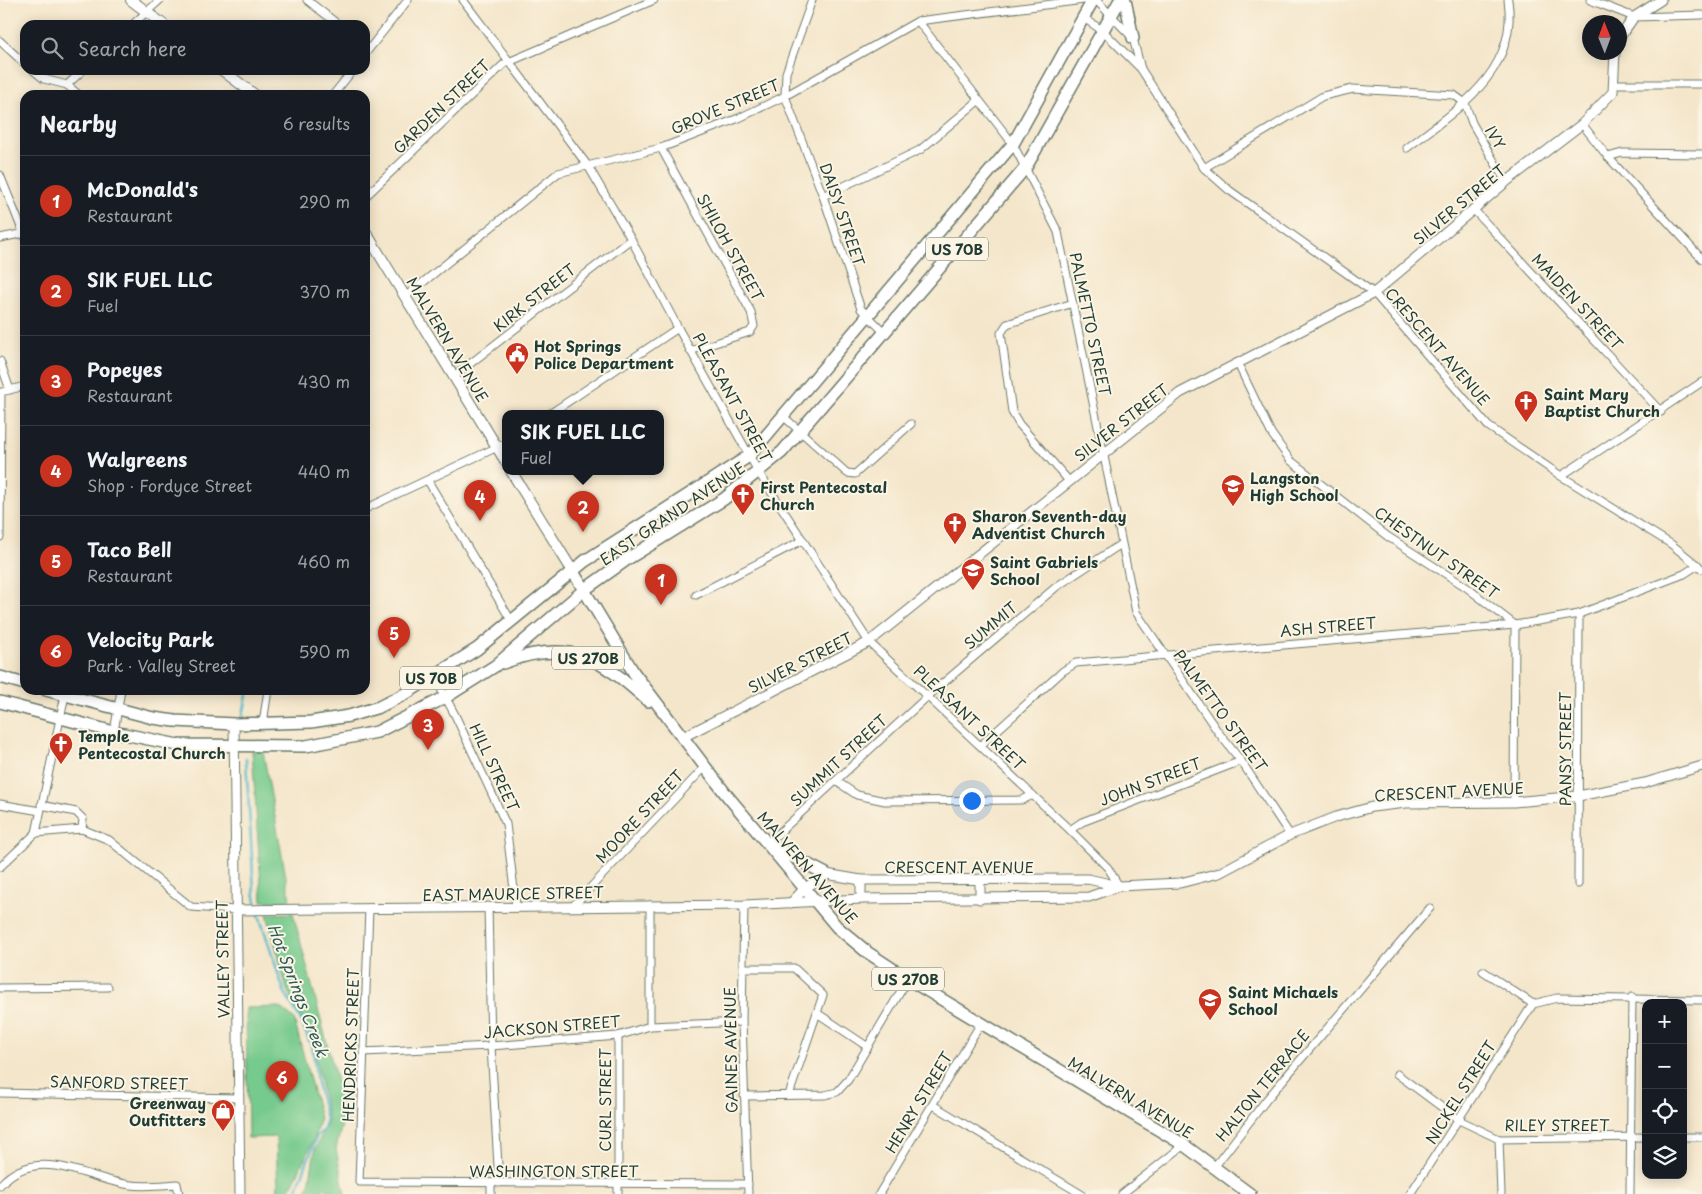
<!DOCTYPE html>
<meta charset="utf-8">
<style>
body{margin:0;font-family:"Playpen Sans",sans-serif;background:#20242c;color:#f1f3f6}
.controls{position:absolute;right:15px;bottom:15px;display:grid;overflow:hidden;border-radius:10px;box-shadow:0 2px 12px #0003}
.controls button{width:45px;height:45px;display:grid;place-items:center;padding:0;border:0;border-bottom:1px solid #363941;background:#171b24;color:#f1f3f6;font:25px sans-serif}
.compass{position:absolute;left:1582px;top:15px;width:45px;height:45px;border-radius:50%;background:#171b24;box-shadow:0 2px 12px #0003;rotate:359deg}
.you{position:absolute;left:971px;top:800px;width:18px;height:18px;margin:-12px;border:4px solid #fff;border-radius:50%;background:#1a73e8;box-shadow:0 0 0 8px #1a73e833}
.badge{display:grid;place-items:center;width:32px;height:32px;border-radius:50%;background:#c8321e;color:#fff;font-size:16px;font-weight:700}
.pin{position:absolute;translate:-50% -41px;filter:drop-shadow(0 1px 2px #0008)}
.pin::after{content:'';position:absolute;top:26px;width:18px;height:15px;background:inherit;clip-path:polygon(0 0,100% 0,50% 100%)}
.popup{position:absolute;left:502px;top:410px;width:162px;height:65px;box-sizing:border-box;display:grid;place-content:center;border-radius:10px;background:#171b24;filter:drop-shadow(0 1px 4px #0005);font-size:16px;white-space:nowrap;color:#9ea1a6}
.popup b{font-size:19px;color:#f1f3f6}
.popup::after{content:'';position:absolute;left:50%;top:100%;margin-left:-10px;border:10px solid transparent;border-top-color:#171b24}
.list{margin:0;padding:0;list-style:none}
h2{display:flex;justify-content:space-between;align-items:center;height:65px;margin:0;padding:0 20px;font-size:21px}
h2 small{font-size:16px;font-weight:400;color:#9ea1a6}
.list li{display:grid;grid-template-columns:32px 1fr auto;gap:15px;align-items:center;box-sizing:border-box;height:90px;padding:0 20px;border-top:1px solid #363941}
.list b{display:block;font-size:19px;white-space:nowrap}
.list p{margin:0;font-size:16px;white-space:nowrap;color:#9ea1a6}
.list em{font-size:16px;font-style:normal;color:#9ea1a6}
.icon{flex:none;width:28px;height:28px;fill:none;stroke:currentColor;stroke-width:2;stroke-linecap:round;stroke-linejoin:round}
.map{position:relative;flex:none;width:1702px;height:1194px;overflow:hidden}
.search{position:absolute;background:#171b24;box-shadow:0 2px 12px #0003;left:20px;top:20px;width:350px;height:55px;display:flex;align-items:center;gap:12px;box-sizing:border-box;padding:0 18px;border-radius:15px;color:#9ea1a6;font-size:19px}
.panel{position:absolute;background:#171b24;box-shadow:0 2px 12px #0003;left:20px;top:90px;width:350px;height:605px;border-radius:15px}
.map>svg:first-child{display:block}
.green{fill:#77ca8d;stroke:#4b8460}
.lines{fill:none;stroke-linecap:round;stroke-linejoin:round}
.stream{stroke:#4fb9cc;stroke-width:2.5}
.minor-casing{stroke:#6a7869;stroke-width:9}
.tertiary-casing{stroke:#6a7869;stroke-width:11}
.secondary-casing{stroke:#6a7869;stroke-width:12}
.primary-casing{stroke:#6a7869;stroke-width:14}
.minor{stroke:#fff;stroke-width:7}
.tertiary{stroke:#fff;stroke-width:9}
.secondary{stroke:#fff;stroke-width:10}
.primary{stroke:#fff;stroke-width:11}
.labels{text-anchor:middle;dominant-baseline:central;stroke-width:4;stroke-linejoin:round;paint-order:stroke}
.shield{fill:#fcf5e5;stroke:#617469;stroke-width:1}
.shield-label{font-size:14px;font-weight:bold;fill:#1f3d34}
.street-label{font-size:15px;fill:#1f3d34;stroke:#fcf5e5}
.poi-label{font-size:15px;font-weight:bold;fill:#1f3d34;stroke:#fcf5e5;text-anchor:start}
.water-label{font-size:16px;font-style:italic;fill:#2b5c5a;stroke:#fcf5e5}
</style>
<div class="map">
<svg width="1702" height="1194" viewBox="0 0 1702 1194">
<rect width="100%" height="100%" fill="#fcf5e5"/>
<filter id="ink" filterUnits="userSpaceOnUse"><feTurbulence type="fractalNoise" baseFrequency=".02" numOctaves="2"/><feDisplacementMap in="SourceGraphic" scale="10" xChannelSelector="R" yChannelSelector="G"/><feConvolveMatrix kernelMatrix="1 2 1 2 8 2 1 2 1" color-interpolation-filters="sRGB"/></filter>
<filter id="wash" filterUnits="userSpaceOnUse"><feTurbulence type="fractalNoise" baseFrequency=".0096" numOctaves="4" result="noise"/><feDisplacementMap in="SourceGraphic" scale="20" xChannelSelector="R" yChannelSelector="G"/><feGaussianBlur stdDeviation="1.12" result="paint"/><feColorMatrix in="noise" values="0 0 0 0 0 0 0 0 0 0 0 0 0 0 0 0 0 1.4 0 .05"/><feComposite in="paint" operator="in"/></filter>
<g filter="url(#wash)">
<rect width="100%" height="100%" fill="#f4e6cb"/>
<!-- green -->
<g class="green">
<polygon points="252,751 263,751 290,899 281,902 262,901"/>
<polygon points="293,913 345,1112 336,1149 345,1194 338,1194 323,1188 321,1190 329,1194 304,1194 309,1185 315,1149 328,1122 312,1038 287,990 267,914"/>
<polygon points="279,1007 294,1019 320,1118 314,1139 288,1194 278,1194 276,1137 248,1138 246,1008"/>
</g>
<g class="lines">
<!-- stream -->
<g class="stream">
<polyline points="243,715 248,690"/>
<polyline points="246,759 254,891 257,907"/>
<polyline points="258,912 284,991 301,1020 313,1051 317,1082 326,1120 324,1129 317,1136 295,1194"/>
</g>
</g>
</g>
<g filter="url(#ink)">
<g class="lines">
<!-- minor casing -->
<g class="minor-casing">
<g id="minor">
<polyline points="307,0 339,25"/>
<polyline points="463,0 588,166 631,239 678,328 759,473 869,642 1070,830 1108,868 1119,886"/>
<polyline points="812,0 786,73 785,96 823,196 861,309 885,333"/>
<polyline points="1096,0 1133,38 1141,69"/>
<polyline points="1590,0 1634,17 1702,15"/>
<polyline points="1084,18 1103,31 1141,69 1204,168 1229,190 1374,293 1488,426 1561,476 1671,544 1702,569"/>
<polyline points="918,21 1013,144 1058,232 1136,612 1218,732 1241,761 1290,835"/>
<polyline points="132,25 160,0"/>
<polyline points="0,41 25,64"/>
<polyline points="365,54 408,0"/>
<polyline points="33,70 44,79 67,85 79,95"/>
<polyline points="1615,84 1702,84"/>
<polyline points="67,85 83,70"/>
<polyline points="333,95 353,70"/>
<polyline points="1582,124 1608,157 1702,259"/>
<polyline points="661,148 751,312 754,326 750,332 690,351"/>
<path d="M1407,148C1456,110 1519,72 1508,0"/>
<polyline points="1608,157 1622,153 1702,154"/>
<polyline points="1204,168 1323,96 1353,89 1454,95 1465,103 1472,123 1506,182"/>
<polyline points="0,175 25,237"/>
<polyline points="823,196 920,150 978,101"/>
<polyline points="365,197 504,64 654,0"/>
<polyline points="1473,209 1661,412"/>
<polyline points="0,238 25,233"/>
<polyline points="405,297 558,173 661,148 739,118 785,96 918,21 1084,0"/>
<polyline points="0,361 10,390"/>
<polyline points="1238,364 1271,433 1290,460 1387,536 1466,587 1515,625 1514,802"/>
<polyline points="453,377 631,239"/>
<polyline points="5,391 25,386"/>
<polyline points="551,413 678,328"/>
<polyline points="784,417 847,473 855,474 911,424"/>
<polyline points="1561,476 1702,382"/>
<polyline points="428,481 512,622"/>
<polyline points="1069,481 1019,424 1012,412 1001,333 1007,324 1073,303"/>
<polyline points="365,509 506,443"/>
<polyline points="0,537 1,392"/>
<polyline points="696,595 803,540"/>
<polyline points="434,676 455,715 506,824 516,906"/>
<polyline points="263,723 268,690"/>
<polyline points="114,732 121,690"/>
<polyline points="981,745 1063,671 1076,663 1515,625 1579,614 1684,574 1698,565"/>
<polyline points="836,781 857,795 885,801 1022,800 1033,795"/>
<polyline points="0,804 40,811"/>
<polyline points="41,805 76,812 83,819 82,829"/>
<polyline points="1070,830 1082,822 1241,761"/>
<polyline points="36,833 65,695"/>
<polyline points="767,844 928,696 1056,587 1121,544"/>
<polyline points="0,867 36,833 82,829 109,840 191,907 235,910"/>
<polyline points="1578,884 1579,614"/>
<polyline points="574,905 704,768"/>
<polyline points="650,905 650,1026"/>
<polyline points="744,905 742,1022 748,1194"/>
<polyline points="488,906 491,1046 499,1183"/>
<polyline points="369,908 359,1182 748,1184"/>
<polyline points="743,968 794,968 823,995 789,1095"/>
<polyline points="1483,971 1533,1004 1557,998 1702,1000"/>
<polyline points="0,988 108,987"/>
<polyline points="817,1013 868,1047"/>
<polyline points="618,1036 618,1194"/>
<polyline points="363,1052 491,1046 618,1036 650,1026 742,1022"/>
<polyline points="1397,1074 1459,1120 1499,1139 1646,1137"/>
<polyline points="0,1093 238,1098"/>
<polyline points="744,1096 825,1095 837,1092 848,1080 908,979"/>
<polyline points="933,1105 1081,1194"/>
<polyline points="1683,1137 1702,1137"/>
<polyline points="1499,1139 1501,1194"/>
<polyline points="1215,1166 1267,1099 1430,908"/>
<path d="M0,1185C38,1144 85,1179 131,1185C145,1187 162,1185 177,1184L179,1194"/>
<polyline points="491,1194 491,1183"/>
<polyline points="879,1194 981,1023"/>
<polyline points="1122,1194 1184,1145"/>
<polyline points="1410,1194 1533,1004"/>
<polyline points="1630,1194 1632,997"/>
</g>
</g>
<!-- tertiary casing -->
<g class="tertiary-casing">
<g id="tertiary">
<polyline points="1620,37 1634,17 1661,0"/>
<polyline points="234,724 240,1194"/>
<polyline points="681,738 869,642 1180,393 1374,293 1506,182 1582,124 1613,92 1615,52"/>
<polyline points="980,879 980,899"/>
<polyline points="861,899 861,880"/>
<polyline points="791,903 804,889 826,874 861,880 1088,879 1119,886 1180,883 1219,873 1290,835 1336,817 1372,807 1406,803 1514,802 1578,796 1645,783 1702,766"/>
<polyline points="235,910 744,905 861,899 1089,897 1119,886"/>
</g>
</g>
<!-- secondary casing -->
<g class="secondary-casing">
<g id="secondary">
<polyline points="131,0 164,25"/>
<polyline points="222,70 255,95"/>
<polyline points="365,231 506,462"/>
<polyline points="511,471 572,570"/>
</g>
</g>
<!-- primary casing -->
<g class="primary-casing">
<g id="primary">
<polyline points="1125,0 1133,38"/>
<polyline points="572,570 634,673 725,793 837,927 867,952 908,979 1184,1145 1250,1194"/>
<path d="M503,663C568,638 600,657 648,701"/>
<polyline points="0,677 25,684"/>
<polyline points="46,690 153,718 175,721 234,724 311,722 349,716 379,707 405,694 477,649 585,561 749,456 1013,144 1093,0"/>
<polyline points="0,702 114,732 178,745 306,746 377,732 446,697 495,666 584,590 629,558 724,499 782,452 1026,167 1120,0"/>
<polyline points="772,846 826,874"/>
</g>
</g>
<!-- minor -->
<use href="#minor" class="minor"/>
<!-- tertiary -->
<use href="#tertiary" class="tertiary"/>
<!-- secondary -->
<use href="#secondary" class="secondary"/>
<!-- primary -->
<use href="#primary" class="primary"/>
</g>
</g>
<!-- icons -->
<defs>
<g id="civic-pin" transform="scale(1.25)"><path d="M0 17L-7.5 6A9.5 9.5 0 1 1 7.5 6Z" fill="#c8321e" stroke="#fcf5e5"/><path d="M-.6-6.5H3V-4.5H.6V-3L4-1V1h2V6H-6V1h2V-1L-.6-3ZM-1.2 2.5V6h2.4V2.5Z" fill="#fff"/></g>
<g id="church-pin" transform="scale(1.25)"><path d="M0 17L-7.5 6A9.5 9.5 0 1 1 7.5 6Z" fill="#c8321e" stroke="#fcf5e5"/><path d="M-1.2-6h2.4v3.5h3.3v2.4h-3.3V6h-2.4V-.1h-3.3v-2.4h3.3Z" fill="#fff"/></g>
<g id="school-pin" transform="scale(1.25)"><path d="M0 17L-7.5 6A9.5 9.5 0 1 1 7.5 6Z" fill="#c8321e" stroke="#fcf5e5"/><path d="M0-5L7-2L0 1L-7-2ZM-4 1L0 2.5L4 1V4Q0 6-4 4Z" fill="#fff"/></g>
<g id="shop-pin" transform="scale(1.25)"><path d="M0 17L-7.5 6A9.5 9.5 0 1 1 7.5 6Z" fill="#c8321e" stroke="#fcf5e5"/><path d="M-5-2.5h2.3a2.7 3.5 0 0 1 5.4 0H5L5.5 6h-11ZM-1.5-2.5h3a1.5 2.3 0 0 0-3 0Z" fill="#fff"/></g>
</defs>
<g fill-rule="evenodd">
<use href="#civic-pin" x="517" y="354"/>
<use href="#church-pin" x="1526" y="402"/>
<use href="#school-pin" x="1233" y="486"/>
<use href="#church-pin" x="743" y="495"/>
<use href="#church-pin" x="955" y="524"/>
<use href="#school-pin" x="973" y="570"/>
<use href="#church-pin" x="61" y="744"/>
<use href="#school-pin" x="1210" y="1000"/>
<use href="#shop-pin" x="223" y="1111"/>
</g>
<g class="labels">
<!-- shield labels -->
<g class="shield">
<rect x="926" y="237.5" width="62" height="23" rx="4"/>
<rect x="552" y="646.5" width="72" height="23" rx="4"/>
<rect x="400" y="666.5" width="62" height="23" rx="4"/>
<rect x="872" y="967.5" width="72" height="23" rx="4"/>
</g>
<g class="shield-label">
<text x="957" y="249">US 70B</text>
<text x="588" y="658">US 270B</text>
<text x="431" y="678">US 70B</text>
<text x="908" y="979">US 270B</text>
</g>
<!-- street labels -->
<g class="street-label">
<text transform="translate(441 106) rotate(-44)">GARDEN STREET</text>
<text transform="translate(725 106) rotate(-23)">GROVE STREET</text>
<text transform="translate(1496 137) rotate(60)">IVY</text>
<text transform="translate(1459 204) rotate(-40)">SILVER STREET</text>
<text transform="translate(843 214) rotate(71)">DAISY STREET</text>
<text transform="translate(731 247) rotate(61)">SHILOH STREET</text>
<text transform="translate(534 297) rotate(-38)">KIRK STREET</text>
<text transform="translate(1578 301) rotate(47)">MAIDEN STREET</text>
<text transform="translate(1091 324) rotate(78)">PALMETTO STREET</text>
<text transform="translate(448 339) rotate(59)">MALVERN AVENUE</text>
<text transform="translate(1438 346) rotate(49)">CRESCENT AVENUE</text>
<text transform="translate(733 397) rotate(61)">PLEASANT STREET</text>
<text transform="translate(1121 422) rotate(-38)">SILVER STREET</text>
<text transform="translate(672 513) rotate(-34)">EAST GRAND AVENUE</text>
<text transform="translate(1437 552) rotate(35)">CHESTNUT STREET</text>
<text transform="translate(990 625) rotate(-40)">SUMMIT</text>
<text transform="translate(1328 626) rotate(-5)">ASH STREET</text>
<text transform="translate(800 662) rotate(-27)">SILVER STREET</text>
<text transform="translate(1221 710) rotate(54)">PALMETTO STREET</text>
<text transform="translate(970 717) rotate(43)">PLEASANT STREET</text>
<text transform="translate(1564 749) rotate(-90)">PANSY STREET</text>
<text transform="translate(838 760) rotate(-43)">SUMMIT STREET</text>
<text transform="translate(495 767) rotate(65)">HILL STREET</text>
<text transform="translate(1150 781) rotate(-21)">JOHN STREET</text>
<text transform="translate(1449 791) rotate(-3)">CRESCENT AVENUE</text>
<text transform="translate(639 816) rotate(-47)">MOORE STREET</text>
<text x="959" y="866">CRESCENT AVENUE</text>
<text transform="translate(808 867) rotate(49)">MALVERN AVENUE</text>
<text transform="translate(513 893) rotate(-1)">EAST MAURICE STREET</text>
<text transform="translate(222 959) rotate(-91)">VALLEY STREET</text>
<text transform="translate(552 1026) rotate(-5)">JACKSON STREET</text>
<text transform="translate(350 1045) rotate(-88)">HENDRICKS STREET</text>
<text transform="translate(730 1050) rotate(-91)">GAINES AVENUE</text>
<text transform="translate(119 1082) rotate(1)">SANFORD STREET</text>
<text transform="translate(1262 1085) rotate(-51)">HALTON TERRACE</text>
<text transform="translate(1460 1092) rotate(-58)">NICKEL STREET</text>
<text transform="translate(1131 1097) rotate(31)">MALVERN AVENUE</text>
<text transform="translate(604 1100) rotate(-90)">CURL STREET</text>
<text transform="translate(918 1102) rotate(-59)">HENRY STREET</text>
<text x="1557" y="1124">RILEY STREET</text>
<text x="554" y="1170">WASHINGTON STREET</text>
</g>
<!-- poi labels -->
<g class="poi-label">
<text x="534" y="345">Hot Springs<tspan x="534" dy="17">Police Department</tspan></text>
<text x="1544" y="393">Saint Mary<tspan x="1544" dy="17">Baptist Church</tspan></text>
<text x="1250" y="477">Langston<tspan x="1250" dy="17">High School</tspan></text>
<text x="760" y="486">First Pentecostal<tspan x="760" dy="17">Church</tspan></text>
<text x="972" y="515">Sharon Seventh-day<tspan x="972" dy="17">Adventist Church</tspan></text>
<text x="990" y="561">Saint Gabriels<tspan x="990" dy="17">School</tspan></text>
<text x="78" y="735">Temple<tspan x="78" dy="17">Pentecostal Church</tspan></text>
<text x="1228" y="991">Saint Michaels<tspan x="1228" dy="17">School</tspan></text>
<text x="206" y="1102" text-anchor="end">Greenway<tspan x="206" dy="17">Outfitters</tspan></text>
</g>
<!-- water labels -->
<g class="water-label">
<text transform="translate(299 990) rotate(69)">Hot Springs Creek</text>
</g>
</g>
</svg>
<div class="controls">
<button>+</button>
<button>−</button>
<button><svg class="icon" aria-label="locate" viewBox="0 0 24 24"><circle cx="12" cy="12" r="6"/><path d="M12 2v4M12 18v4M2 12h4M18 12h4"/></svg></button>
<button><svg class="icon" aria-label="layers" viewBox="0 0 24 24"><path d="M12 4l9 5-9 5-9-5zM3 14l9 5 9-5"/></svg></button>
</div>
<svg class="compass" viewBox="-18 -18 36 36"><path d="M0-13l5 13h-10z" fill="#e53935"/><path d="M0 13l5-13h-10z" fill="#9ea1a6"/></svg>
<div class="you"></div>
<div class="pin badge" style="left:661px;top:605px">1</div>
<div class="pin badge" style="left:583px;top:532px">2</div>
<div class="popup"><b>SIK FUEL LLC</b>Fuel</div>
<div class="pin badge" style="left:428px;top:750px">3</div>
<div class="pin badge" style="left:480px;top:521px">4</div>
<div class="pin badge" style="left:394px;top:658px">5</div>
<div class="pin badge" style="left:282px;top:1102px">6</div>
<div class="search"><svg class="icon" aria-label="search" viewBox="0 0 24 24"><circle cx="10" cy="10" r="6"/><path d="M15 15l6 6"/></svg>Search here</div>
<section class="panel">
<h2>Nearby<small>6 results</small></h2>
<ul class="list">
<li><span class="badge">1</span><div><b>McDonald's</b><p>Restaurant</p></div><em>290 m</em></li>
<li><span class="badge">2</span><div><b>SIK FUEL LLC</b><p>Fuel</p></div><em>370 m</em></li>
<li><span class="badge">3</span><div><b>Popeyes</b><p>Restaurant</p></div><em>430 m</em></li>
<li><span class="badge">4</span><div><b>Walgreens</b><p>Shop · Fordyce Street</p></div><em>440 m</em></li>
<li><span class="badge">5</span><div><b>Taco Bell</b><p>Restaurant</p></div><em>460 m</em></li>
<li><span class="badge">6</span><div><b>Velocity Park</b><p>Park · Valley Street</p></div><em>590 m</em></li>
</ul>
</section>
</div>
